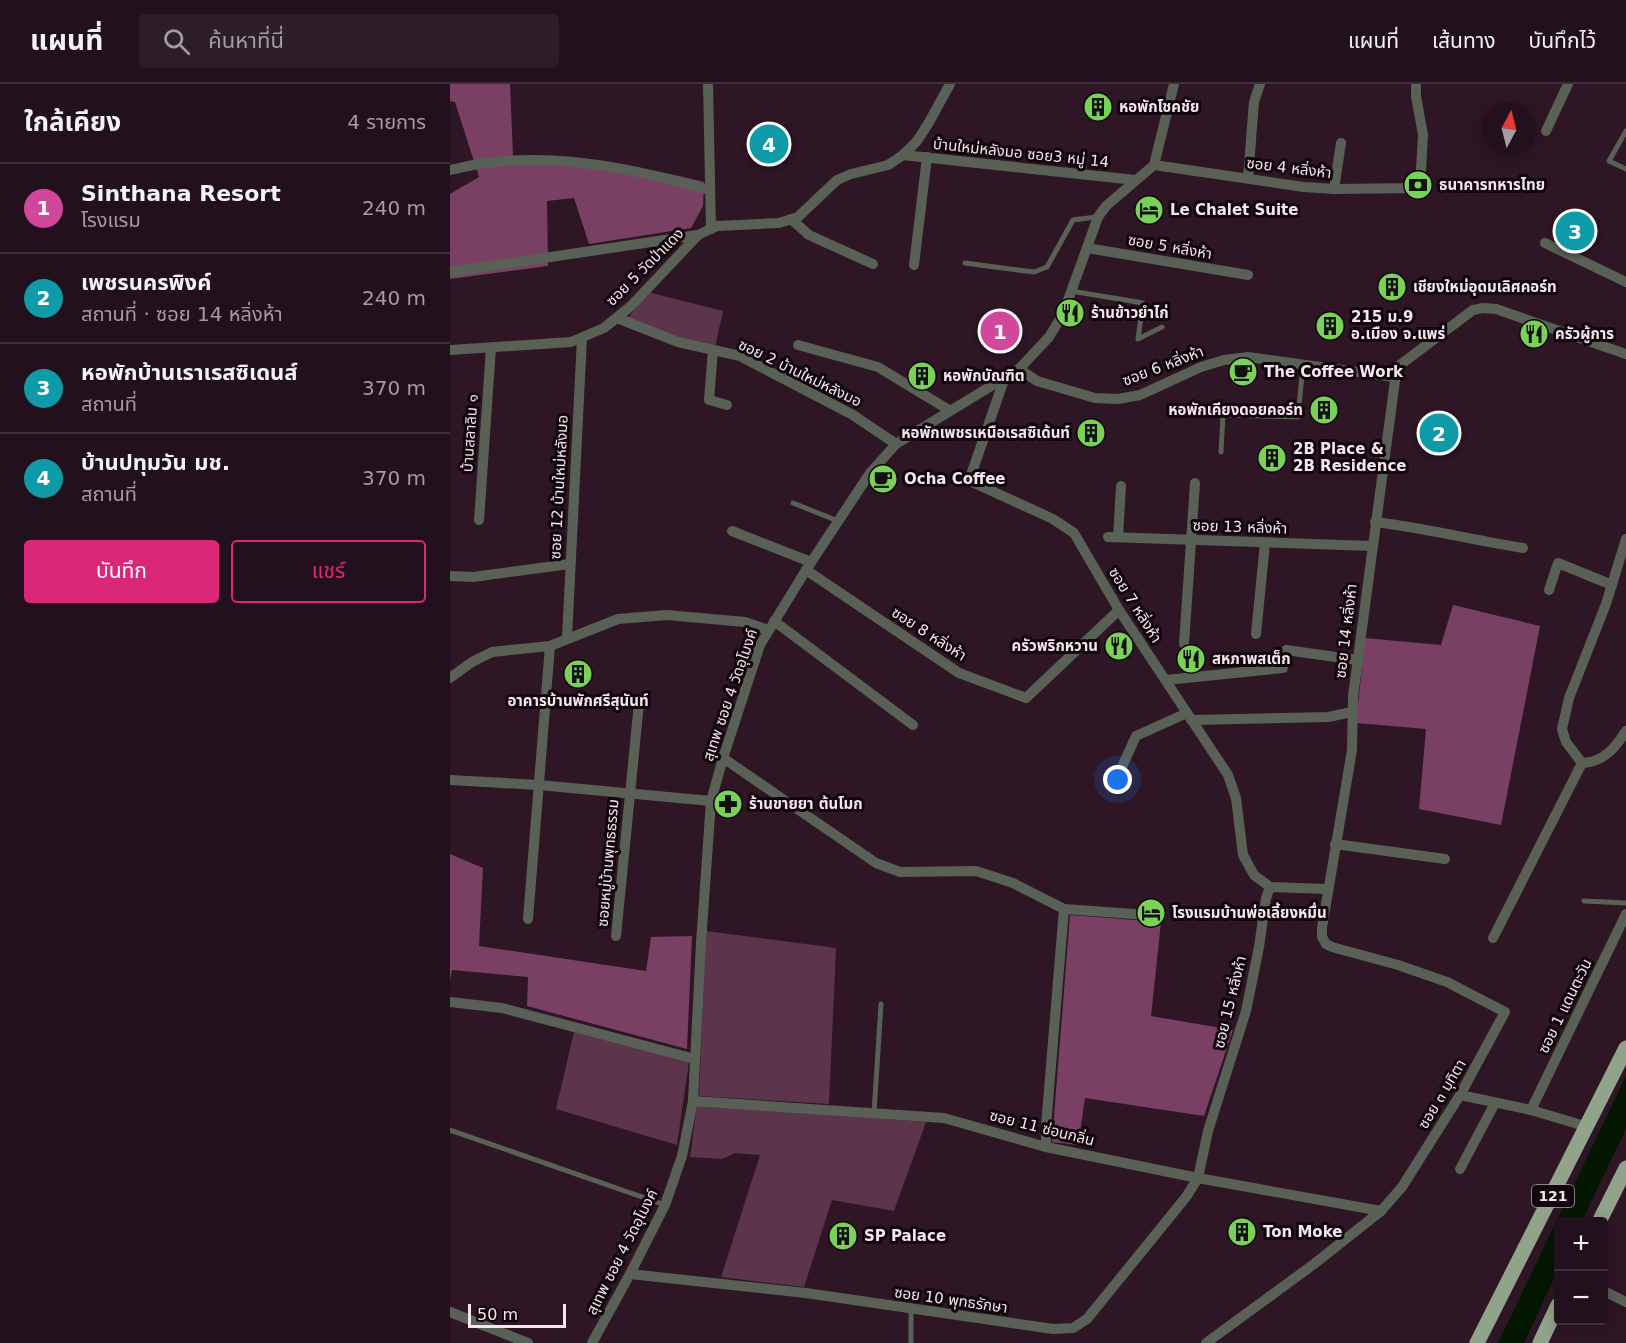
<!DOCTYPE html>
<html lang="th">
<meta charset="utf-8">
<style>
body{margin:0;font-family:"DejaVu Sans","Noto Sans Thai",sans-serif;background:#2e1e29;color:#f1f3f6}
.controls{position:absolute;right:18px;bottom:18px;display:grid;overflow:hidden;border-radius:6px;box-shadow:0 3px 15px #0003}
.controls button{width:54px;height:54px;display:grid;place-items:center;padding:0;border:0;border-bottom:2px solid #3f303b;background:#22101c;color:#f1f3f6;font:30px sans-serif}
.compass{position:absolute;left:1032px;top:18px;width:54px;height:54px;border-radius:50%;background:#22101c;box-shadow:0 3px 15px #0003;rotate:7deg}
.scale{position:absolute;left:18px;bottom:15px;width:98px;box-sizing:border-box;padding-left:6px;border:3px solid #f6e5ee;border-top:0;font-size:16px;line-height:21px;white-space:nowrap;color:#f6e5ee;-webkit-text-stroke:4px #10060c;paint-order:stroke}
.you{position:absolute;left:668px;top:696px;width:21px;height:21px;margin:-15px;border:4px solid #fff;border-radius:50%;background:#1a73e8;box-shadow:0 0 0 9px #1a73e833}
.badge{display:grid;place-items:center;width:39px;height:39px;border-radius:50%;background:#db2777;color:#fff;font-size:20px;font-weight:700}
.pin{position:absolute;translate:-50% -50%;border:3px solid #fff;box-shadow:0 2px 6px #0006}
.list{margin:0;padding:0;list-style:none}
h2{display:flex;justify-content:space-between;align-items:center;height:78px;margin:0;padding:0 24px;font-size:26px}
h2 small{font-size:20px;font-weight:400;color:#a29da3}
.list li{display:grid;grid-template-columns:39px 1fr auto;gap:18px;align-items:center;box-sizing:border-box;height:90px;padding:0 24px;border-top:2px solid #3f303b}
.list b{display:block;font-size:22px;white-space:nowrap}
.list p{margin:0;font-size:20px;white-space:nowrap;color:#a29da3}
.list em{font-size:20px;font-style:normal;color:#a29da3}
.actions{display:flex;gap:12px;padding:18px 24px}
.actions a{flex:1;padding:14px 0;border:2px solid #db2777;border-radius:6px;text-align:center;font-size:21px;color:#db2777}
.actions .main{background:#db2777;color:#fff}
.icon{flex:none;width:33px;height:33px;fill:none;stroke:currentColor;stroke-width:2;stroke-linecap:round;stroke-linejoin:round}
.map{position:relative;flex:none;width:1176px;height:1259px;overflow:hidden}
header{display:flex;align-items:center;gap:36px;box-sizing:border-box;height:84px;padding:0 30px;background:#22101c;border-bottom:2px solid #3f303b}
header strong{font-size:28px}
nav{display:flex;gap:33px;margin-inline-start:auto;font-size:21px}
.search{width:420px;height:54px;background:#2e1e29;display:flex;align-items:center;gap:15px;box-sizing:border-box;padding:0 21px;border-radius:6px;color:#a29da3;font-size:22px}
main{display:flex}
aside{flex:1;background:#22101c}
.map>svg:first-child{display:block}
.green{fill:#5c344c}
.forest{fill:#7a4063}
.water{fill:#041700}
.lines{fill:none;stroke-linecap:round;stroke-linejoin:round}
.service{stroke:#596156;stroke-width:5}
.minor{stroke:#596156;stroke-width:10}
.primary{stroke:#92a38c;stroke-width:15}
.labels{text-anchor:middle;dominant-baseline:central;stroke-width:6;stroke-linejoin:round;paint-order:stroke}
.shield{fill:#10060c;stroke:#b1a2aa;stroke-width:1.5}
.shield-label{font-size:14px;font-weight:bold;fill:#f6e5ee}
.poi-label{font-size:15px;font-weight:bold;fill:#f6e5ee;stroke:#10060c;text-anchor:start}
.street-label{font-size:15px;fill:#f6e5ee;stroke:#10060c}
</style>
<header>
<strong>แผนที่</strong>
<div class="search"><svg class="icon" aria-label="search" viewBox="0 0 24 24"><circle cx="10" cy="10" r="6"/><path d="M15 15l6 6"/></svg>ค้นหาที่นี่</div>
<nav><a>แผนที่</a><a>เส้นทาง</a><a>บันทึกไว้</a></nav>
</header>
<main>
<aside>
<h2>ใกล้เคียง<small>4 รายการ</small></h2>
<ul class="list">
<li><span class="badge" style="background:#d1479c">1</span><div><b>Sinthana Resort</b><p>โรงแรม</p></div><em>240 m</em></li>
<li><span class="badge" style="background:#0f9aa8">2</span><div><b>เพชรนครพิงค์</b><p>สถานที่ · ซอย 14 หลิ่งห้า</p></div><em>240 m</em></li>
<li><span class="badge" style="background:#0f9aa8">3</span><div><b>หอพักบ้านเราเรสซิเดนส์</b><p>สถานที่</p></div><em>370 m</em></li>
<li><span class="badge" style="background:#0f9aa8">4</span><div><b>บ้านปทุมวัน มช.</b><p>สถานที่</p></div><em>370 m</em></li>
</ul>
<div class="actions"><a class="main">บันทึก</a><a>แชร์</a></div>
</aside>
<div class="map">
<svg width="1176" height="1259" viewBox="0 0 1176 1259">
<rect width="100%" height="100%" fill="#2e1625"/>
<!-- green -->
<g class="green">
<polygon points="198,208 273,227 265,263 229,253 178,234"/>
<polygon points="256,847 386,864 379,1020 249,1012"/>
<polygon points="124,948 239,978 227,1061 106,1025"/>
<polygon points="247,1021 476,1038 444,1127 382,1116 354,1203 271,1193 310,1071 285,1069 272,1075 240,1073"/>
</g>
<!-- forest -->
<g class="forest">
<path d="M0,0H60L63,72C128,74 191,82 254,98L253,122L241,144L139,160L124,114L97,117L98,182L0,195V110L29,93L5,18L0,17Z"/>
<polygon points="1003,521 1090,542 1051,741 969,725 976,645 906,639 915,554 991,561"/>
<polygon points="0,770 33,784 29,862 196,887 201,853 242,852 237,965 77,922 78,893 2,886 0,897"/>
<polygon points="620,831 711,838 701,932 783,946 754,1032 635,1014 628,1061 602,1058"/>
</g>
<!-- water -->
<polygon class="water" points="1176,992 1176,1045 1132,1137 1108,1138 1108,1186 1074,1259 1048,1259"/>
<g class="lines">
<!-- service -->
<g class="service">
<polyline points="1176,47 1159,77 1176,85"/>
<polyline points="515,179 584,188 597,183 623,136 646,133"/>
<polyline points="621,207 693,219 688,255 712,243"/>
<polyline points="771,368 773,331 848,333 853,280"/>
<polyline points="343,419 388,437"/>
<polyline points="1134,817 1176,819"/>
<polyline points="424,1029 431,920"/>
<polyline points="0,1046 215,1121"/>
<polyline points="461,1259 461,1225"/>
</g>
<!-- minor -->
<g class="minor">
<polyline points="258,0 261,145"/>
<polyline points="1096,47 1118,0"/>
<polyline points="453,71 685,96"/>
<polyline points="704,81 854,103 884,105 970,104 973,51 966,12 966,0"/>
<path d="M0,86C12,84 24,80 36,79C112,69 188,86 260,106"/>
<polyline points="798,94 804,18 810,0"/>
<polyline points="884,105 891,59"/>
<polyline points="341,135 359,151 423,180"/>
<polyline points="1095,159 1176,198"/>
<polyline points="637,164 798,191"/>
<polyline points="464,181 477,73"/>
<polyline points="0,188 248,151"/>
<polyline points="167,234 228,258 290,272 403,331 446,360"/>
<polyline points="348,261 428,283 499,326"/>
<polyline points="0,266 121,258 154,244 181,222 248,151 267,142 329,139 348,133 387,96 401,90 438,81 453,71 467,57 478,40 500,0"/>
<polyline points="263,266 259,316 277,321"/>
<polyline points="569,285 587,297 645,314 668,315 690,311 751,283 774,276 798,273 944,293"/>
<polyline points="555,293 521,391 522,398 603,435 624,449 669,526 778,691 786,714 793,771 804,791 820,803"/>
<polyline points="29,436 41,264"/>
<path d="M925,438C975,444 1023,456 1073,464"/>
<polyline points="282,447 361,478"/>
<polyline points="658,453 922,462"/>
<polyline points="668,453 671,402"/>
<polyline points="356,486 509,589 576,614 669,526"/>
<polyline points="0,492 23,493 120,480"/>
<polyline points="1099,506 1108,479 1162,501"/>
<polyline points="324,537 463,641"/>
<polyline points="806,550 815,459"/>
<polyline points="117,554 132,254"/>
<polyline points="734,560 745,399"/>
<polyline points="0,594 22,578 42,568 100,562 168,535 217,531 295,538 318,546"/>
<polyline points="716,596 833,584 836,566 907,576"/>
<polyline points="741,636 878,633 902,628"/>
<polyline points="273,674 426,779 450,788 526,787 563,799 614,825 711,832"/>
<polyline points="1132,679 1116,658 1112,645 1119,614 1156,520 1176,455"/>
<path d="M1132,679C1154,678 1165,664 1176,647"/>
<polyline points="0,696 89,701 261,717"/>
<polyline points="665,698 686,652 737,629"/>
<polyline points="885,760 995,775"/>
<polyline points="78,835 100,562"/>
<polyline points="166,852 189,619"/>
<polyline points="1043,854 1132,679"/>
<polyline points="0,918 52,924 245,975"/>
<polyline points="1010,1011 1081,1026 1138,1043"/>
<polyline points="243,1017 494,1034 596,1063 748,1094 931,1127"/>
<polyline points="1081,1026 1176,830"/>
<polyline points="596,1063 596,1042 614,825"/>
<polyline points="1010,1085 1045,1019"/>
<polyline points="180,1190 356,1209 603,1245 623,1244 637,1235 736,1113 748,1094 758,1047 796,927 809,863 816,814 820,803 877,805"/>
<polyline points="1154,1207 1176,1218"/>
<polyline points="0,1228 78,1259"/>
<polyline points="142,1259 180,1190 215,1121 232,1072 243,1017 251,859 261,717 273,674 310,561 356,486 420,389 446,360 569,285 599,253 613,230 648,133 656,122 704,81 724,0"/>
<polyline points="756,1259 864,1180 931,1127 952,1103 1010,1011 1055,928 997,898 948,881 882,863 876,860 872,853 872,844 902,666 903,612 946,289 950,281 1023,226 1033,224 1046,225 1176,270"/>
</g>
<!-- primary -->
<g class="primary">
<polyline points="1149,1138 1176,1084"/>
<polyline points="1027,1259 1176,964"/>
<polyline points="1090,1259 1108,1221"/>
</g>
</g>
<!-- icons -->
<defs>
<g id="building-disc" transform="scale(1.5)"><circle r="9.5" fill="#7ad157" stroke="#10060c"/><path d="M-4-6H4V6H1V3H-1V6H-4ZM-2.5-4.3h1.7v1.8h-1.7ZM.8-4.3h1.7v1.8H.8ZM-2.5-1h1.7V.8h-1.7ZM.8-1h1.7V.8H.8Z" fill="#111"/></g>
<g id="bank-disc" transform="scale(1.5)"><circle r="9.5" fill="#7ad157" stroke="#10060c"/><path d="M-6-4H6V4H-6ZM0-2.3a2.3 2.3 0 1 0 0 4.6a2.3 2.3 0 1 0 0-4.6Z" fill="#111"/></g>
<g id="hotel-disc" transform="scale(1.5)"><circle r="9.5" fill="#7ad157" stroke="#10060c"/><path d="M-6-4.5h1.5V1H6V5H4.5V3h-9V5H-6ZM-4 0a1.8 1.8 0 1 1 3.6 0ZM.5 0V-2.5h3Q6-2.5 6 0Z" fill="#111"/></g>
<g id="restaurant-disc" transform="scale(1.5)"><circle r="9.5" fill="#7ad157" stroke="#10060c"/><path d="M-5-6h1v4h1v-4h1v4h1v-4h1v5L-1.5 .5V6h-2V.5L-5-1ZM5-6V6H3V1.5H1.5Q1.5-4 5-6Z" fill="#111"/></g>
<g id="cafe-disc" transform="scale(1.5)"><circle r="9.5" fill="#7ad157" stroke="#10060c"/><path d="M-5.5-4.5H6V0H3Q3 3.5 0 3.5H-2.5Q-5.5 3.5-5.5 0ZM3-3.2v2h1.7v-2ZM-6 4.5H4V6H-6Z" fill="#111"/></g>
<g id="pharmacy-disc" transform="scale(1.5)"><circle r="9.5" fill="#7ad157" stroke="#10060c"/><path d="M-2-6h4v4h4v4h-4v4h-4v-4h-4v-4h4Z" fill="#111"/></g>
</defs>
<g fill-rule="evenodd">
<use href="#building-disc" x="648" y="23"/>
<use href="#bank-disc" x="968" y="101"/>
<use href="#hotel-disc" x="699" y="126"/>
<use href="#building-disc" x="942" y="203"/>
<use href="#restaurant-disc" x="620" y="229"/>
<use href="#building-disc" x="880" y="242"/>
<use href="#restaurant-disc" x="1084" y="250"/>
<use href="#cafe-disc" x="793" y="288"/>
<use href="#building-disc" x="472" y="292"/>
<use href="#building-disc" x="874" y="326"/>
<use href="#building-disc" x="641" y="349"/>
<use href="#building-disc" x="822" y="374"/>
<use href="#cafe-disc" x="433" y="395"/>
<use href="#restaurant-disc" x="669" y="562"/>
<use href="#restaurant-disc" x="741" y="575"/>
<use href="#building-disc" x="128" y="590"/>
<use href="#pharmacy-disc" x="278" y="720"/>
<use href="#hotel-disc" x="701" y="829"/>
<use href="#building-disc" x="792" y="1148"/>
<use href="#building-disc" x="393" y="1152"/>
</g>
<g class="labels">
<!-- shield labels -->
<rect class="shield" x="1082" y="1101" width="42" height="22" rx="4.5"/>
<g class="shield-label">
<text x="1103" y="1112">121</text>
</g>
<!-- poi labels -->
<g class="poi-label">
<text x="669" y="23">หอพักโชคชัย</text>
<text x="989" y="101">ธนาคารทหารไทย</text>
<text x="720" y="126">Le Chalet Suite</text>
<text x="963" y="203">เชียงใหม่อุดมเลิศคอร์ท</text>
<text x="641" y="229">ร้านข้าวยำไก่</text>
<text x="901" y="233">215 ม.9<tspan x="901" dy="17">อ.เมือง จ.แพร่</tspan></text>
<text x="1105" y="250">ครัวผู้การ</text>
<text x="814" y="288">The Coffee Work</text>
<text x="493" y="292">หอพักบัณฑิต</text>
<text x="853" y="326" text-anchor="end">หอพักเคียงดอยคอร์ท</text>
<text x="620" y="349" text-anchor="end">หอพักเพชรเหนือเรสซิเด้นท์</text>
<text x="843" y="365">2B Place &amp;<tspan x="843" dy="17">2B Residence</tspan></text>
<text x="454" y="395">Ocha Coffee</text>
<text x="648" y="562" text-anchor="end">ครัวพริกหวาน</text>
<text x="762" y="575">สหภาพสเต็ก</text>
<text x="128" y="617" text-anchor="middle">อาคารบ้านพักศรีสุนันท์</text>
<text x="299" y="720">ร้านขายยา ต้นโมก</text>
<text x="722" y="829">โรงแรมบ้านพ่อเลี้ยงหมื่น</text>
<text x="813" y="1148">Ton Moke</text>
<text x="414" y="1152">SP Palace</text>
</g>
<!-- street labels -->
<g class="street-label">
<text transform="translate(571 69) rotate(6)">บ้านใหม่หลังมอ ซอย3 หมู่ 14</text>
<text transform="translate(839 84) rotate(7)">ซอย 4 หลิ่งห้า</text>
<text transform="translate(720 163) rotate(10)">ซอย 5 หลิ่งห้า</text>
<text transform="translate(195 183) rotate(-45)">ซอย 5 วัดป่าแดง</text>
<text transform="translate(713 282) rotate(-21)">ซอย 6 หลิ่งห้า</text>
<text transform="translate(350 289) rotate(26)">ซอย 2 บ้านใหม่หลังมอ</text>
<text transform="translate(20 349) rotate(-86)">บ้านสลาลิน ๑</text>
<text transform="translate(109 403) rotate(-87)">ซอย 12 บ้านใหม่หลังมอ</text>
<text transform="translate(790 443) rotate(2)">ซอย 13 หลิ่งห้า</text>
<text transform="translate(685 521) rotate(58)">ซอย 7 หลิ่งห้า</text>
<text transform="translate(896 547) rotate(-83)">ซอย 14 หลิ่งห้า</text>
<text transform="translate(479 550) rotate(33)">ซอย 8 หลิ่งห้า</text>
<text transform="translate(280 611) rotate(-71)">สุเทพ ซอย 4 วัดอุโมงค์</text>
<text transform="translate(158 779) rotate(-85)">ซอยหมู่บ้านพุทธธรรม</text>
<text transform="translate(780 918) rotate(-76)">ซอย 15 หลิ่งห้า</text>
<text transform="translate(1115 922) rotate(-64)">ซอย 1 แดนตะวัน</text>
<text transform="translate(992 1010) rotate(-59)">ซอย ๓ มุทิตา</text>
<text transform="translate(592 1044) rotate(14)">ซอย 11 ซ่อนกลิ่น</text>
<text transform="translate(172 1168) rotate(-63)">สุเทพ ซอย 4 วัดอุโมงค์</text>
<text transform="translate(501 1216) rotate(8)">ซอย 10 พุทธรักษา</text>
</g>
</g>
</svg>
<div class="controls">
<button>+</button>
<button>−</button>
</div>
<svg class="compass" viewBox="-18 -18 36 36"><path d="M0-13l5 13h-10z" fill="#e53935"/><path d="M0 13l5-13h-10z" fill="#a29da3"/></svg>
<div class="scale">50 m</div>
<div class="you"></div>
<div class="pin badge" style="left:550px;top:247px;background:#d1479c">1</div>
<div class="pin badge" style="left:989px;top:349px;background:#0f9aa8">2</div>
<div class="pin badge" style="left:1125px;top:147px;background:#0f9aa8">3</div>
<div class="pin badge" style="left:319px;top:60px;background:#0f9aa8">4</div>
</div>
</main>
